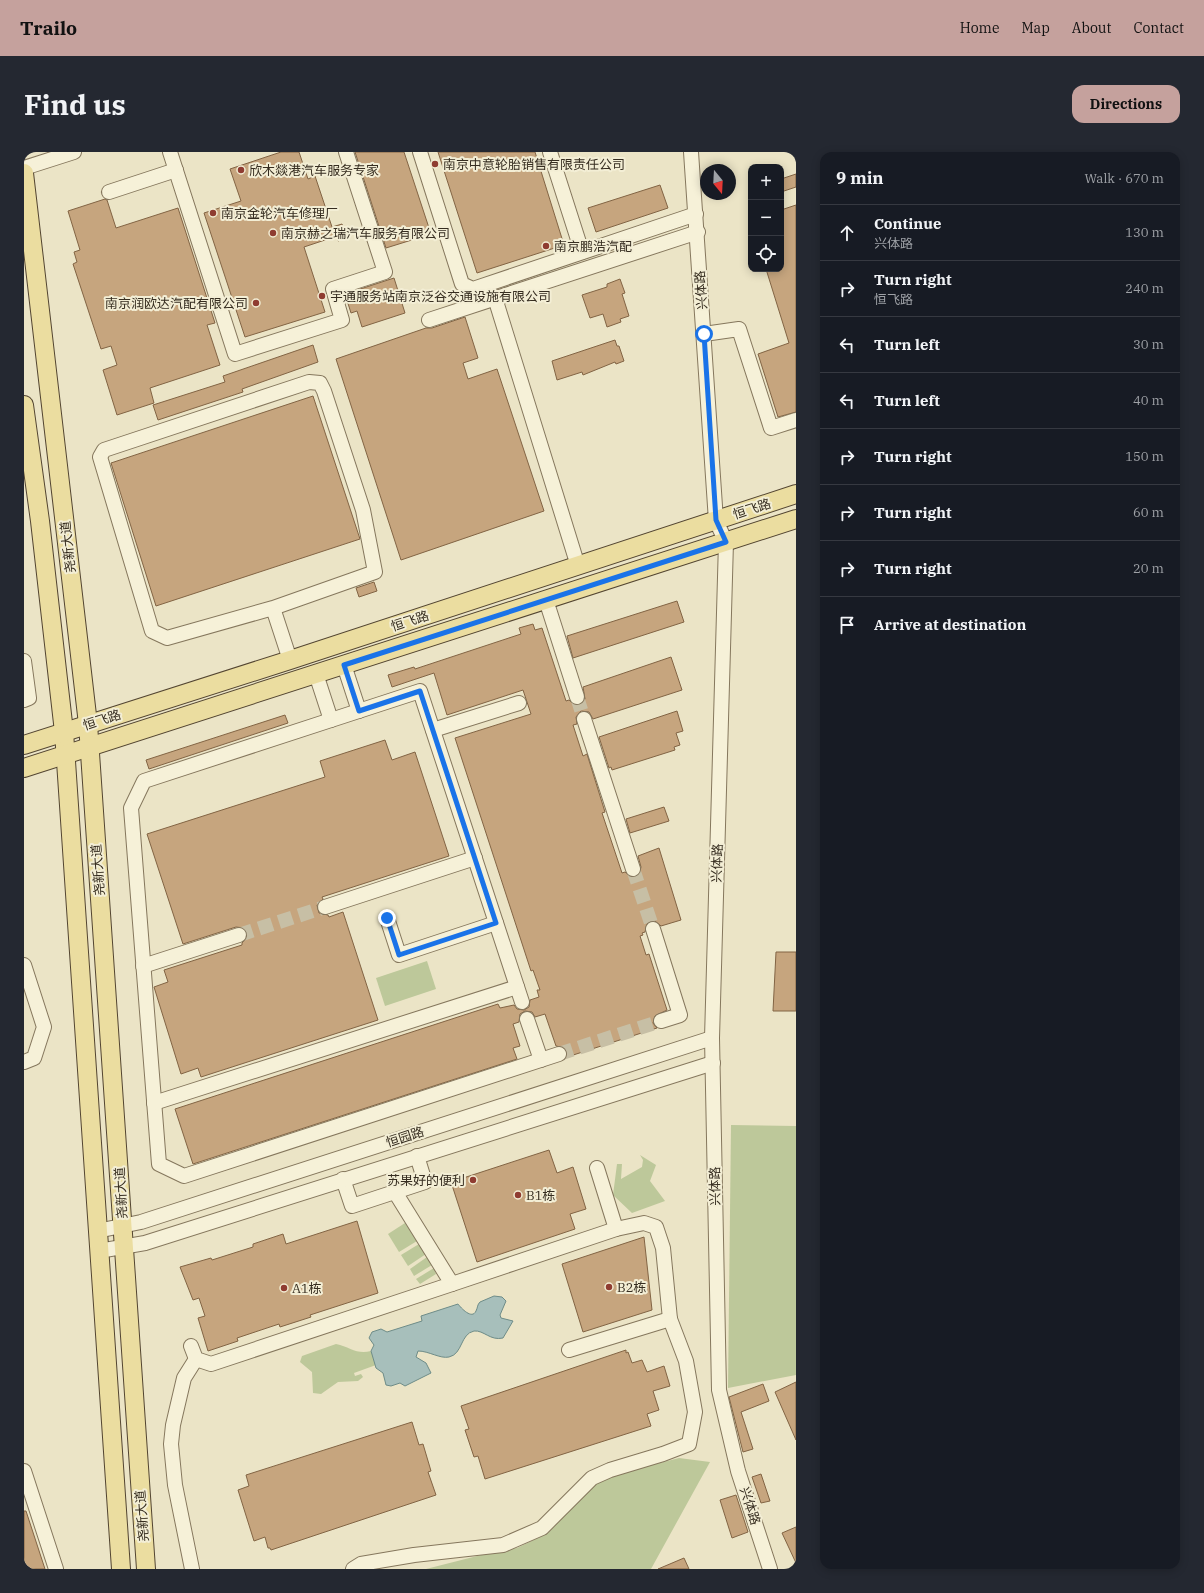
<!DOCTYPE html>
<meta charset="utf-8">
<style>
body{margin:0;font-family:"IBM Plex Serif","Noto Sans SC",serif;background:#242831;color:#f1f3f6}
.controls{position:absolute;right:12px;top:12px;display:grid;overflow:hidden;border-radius:8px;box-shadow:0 2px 10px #0003}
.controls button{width:36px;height:36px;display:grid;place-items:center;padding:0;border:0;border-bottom:1px solid #363941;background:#171b24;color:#f1f3f6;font:20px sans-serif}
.compass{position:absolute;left:676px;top:12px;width:36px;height:36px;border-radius:50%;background:#171b24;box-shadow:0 2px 10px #0003;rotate:162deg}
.stop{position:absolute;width:12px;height:12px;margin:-9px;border:3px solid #1a73e8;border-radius:50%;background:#fff}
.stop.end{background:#1a73e8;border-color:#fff;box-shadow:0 1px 4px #0008}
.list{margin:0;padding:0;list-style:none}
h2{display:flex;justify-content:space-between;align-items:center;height:52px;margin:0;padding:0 16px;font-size:17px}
h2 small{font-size:13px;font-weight:400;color:#9ea1a6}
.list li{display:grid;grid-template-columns:26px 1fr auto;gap:12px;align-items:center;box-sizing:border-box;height:56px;padding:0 16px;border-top:1px solid #363941}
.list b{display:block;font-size:15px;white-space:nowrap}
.list p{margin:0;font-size:13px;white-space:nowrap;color:#9ea1a6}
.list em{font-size:13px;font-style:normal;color:#9ea1a6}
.icon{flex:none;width:22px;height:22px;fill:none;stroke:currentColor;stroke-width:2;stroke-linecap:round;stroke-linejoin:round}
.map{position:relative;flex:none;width:772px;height:1417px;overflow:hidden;border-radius:12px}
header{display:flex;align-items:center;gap:24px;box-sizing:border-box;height:56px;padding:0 20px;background:#c5a19d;color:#111}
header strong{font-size:19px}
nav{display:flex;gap:22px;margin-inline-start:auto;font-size:14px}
.intro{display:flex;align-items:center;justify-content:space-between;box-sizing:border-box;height:96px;padding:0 24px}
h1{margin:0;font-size:28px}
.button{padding:10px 18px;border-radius:12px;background:#c5a19d;color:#111;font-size:14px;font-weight:700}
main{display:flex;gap:24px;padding:0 24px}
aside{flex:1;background:#171b24;border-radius:12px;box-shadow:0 2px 10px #0003}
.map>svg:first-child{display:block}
.green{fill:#bdc89a}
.water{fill:#a7bfbb;stroke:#6e8c88}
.building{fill:#c6a57e;stroke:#826444}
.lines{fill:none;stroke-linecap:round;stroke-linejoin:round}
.minor-tunnel{stroke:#c7bfa5;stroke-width:14;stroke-dasharray:14 7;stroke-linecap:butt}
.minor-casing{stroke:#85775d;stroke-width:16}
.major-casing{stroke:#534531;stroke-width:20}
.minor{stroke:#f6f1d8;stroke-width:14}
.major{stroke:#ebdda0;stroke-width:18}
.route{stroke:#1a73e8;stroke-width:5}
.poi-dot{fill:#8f3c31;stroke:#f3eed5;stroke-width:1.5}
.labels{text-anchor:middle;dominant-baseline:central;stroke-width:4;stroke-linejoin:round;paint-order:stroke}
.poi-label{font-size:13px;fill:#362d20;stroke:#f3eed5;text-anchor:start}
.street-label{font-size:13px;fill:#362d20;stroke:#f3eed5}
</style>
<header>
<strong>Trailo</strong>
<nav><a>Home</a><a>Map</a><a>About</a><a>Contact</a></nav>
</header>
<div class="intro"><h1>Find us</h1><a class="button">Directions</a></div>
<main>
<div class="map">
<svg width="772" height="1417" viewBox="0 0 772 1417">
<rect width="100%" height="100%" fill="#ebe4c6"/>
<!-- green -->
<g class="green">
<polygon points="403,809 412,837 361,854 352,826"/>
<polygon points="707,973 772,974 772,1223 704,1236"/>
<polygon points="616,1003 632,1013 626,1029 641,1049 608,1061 589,1043 593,1012 598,1012 597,1027 618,1015 619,1008"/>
<polygon points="381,1071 393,1089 375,1100 364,1082"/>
<polygon points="395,1092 402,1102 384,1114 377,1103"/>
<polygon points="403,1105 408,1113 390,1124 386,1117"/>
<polygon points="410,1116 412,1122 396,1132 392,1127"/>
<path d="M312,1192C326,1195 333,1203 347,1199L352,1213L330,1221L331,1224L337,1222L339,1225L334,1229L314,1230L297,1242L289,1241L288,1220L276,1210L278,1204Z"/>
<polygon points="655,1306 686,1310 627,1417 402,1417 465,1401 493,1396 524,1381 567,1334 578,1326"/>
</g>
<!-- water -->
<path class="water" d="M470,1144L478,1145L482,1149L476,1163L477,1166L489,1169L479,1186C466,1189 460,1178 450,1179C436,1182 439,1202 425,1205C416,1207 405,1199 394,1199L392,1205L402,1211L407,1221L381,1234L376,1231L367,1234L362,1233L359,1221L352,1216L347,1199L350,1193L345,1186L348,1180L357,1177L363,1180L398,1169L397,1164L434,1152C437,1156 448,1168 452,1159C454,1155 453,1153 456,1150Z"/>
<!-- building -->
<g class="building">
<polygon points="257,0 275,0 284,27 291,24 308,75 318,72 323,86 314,89 313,84 280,95 301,160 221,185 180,61 217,49 206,17"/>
<polygon points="331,0 380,0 407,82 362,96"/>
<polygon points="414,0 511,0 540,93 453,121"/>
<polygon points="772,22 772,35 757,40 757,27"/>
<polygon points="636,33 644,56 572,80 564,56"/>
<polygon points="81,47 83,48 92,76 154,56 191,171 183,173 196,213 126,236 130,251 93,263 79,218 93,213 87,194 77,197 49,112 53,110 50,100 56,98 44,59"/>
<polygon points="772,53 772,260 754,265 734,202 765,191 742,117 757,117 757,58"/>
<polygon points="370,126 381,161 338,175 333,159 327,161 321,142"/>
<polygon points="596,127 601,141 598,142 605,164 596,167 597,170 583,175 579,162 566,166 558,143 583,135 583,132"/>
<polygon points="441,165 454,206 439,211 444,227 473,217 520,359 377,408 312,207 402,176 408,176"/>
<polygon points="591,188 593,194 595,194 600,209 592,212 591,210 559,223 558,220 533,228 528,209"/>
<polygon points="289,193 294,210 218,237 219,240 134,268 129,253 201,230 199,224"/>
<polygon points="289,244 336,387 132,454 87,311"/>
<polygon points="350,430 353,439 335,445 332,436"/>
<polygon points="653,449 660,470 549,506 543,484"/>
<polygon points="509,472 511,478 518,476 542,549 545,548 551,553 556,553 561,547 559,535 647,505 658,538 569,567 565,560 557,559 552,565 553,572 549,573 559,604 563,602 581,660 578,661 598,721 601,720 608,725 615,723 617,715 614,704 635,696 657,768 637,774 631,769 626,769 623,772 621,780 618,781 619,783 616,784 622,803 625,802 643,858 631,864 629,871 633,876 543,905 543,900 541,896 532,894 521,862 511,865 508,860 501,859 496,862 495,870 489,872 496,894 489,896 493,907 169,1012 151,957 474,852 476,856 490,853 493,857 500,858 505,855 506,848 515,845 513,838 516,838 509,818 507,819 431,586 507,562 499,538 423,563 410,521 368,535 364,523 390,515 391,517 497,482 495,476"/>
<polygon points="653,559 659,579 652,581 656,593 650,595 651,598 588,618 587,615 585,616 575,585"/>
<polygon points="261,563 264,571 125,617 122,608"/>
<polygon points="361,588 368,608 391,600 425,704 298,745 299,747 293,753 295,761 304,763 305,765 319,760 354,868 177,925 174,916 157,922 130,835 144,830 140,818 218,793 218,791 223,785 223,781 220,776 212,775 159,792 123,682 301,625 296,609"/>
<polygon points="640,655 645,669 606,681 602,667"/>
<polygon points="752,800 772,800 772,859 749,859"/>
<polygon points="525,998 533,1021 549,1015 562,1057 546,1062 551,1077 453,1110 427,1030"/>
<polygon points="333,1069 354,1141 286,1163 287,1165 256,1175 255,1172 213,1186 214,1189 184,1199 174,1166 181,1164 175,1146 169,1148 156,1115 187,1106 188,1108 229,1095 229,1092 259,1082 262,1092"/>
<polygon points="620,1085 628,1158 559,1180 538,1112"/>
<polygon points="602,1198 602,1201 604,1200 608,1211 618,1208 623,1220 640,1214 646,1234 629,1239 635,1258 623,1262 627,1274 461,1327 454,1304 450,1305 441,1278 445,1277 437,1254"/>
<polygon points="772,1230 772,1288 751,1240"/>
<polygon points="739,1232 745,1249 717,1260 729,1297 719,1300 705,1245"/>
<polygon points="388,1270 395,1293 399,1292 407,1319 404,1320 412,1343 247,1398 246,1396 244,1396 241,1385 230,1389 214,1338 225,1334 222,1323"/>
<polygon points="737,1322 746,1349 737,1351 728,1325"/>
<polygon points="712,1343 724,1380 708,1386 696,1348"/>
<polygon points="0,1359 2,1359 21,1417 0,1417"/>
<polygon points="772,1375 772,1411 758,1381"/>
<polygon points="660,1406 665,1417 634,1417"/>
</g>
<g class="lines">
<!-- minor-tunnel -->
<g class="minor-tunnel">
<polyline points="553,545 560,567"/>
<polyline points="609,717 629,777"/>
<polyline points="215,783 301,755"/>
<polyline points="535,902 637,869"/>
</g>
<!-- minor casing -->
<g class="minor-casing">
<g id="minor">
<polyline points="146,0 211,202 318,168 309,137 361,120 322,0"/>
<polyline points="396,0 438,132 449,137 672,62"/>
<polyline points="526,0 558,100"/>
<polyline points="667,0 692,369 702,390 688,886 695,1238 714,1319 746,1417"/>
<polyline points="0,16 50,0"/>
<polyline points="85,40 152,18"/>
<polyline points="471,146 554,414"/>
<polyline points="405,168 674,80"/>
<polyline points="680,182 715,177 747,276 772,268"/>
<polyline points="522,448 553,545"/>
<polyline points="249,456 351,420 339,358 300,239 296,231 285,230 80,298 76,305 128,479 143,486 249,456 266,508"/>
<polyline points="0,509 5,546 0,548"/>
<polyline points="320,513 335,559"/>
<polyline points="292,522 307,568 120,629 107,656 135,1012 160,1024 535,902"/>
<polyline points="560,567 609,717"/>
<polyline points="307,568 396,539 498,850"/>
<polyline points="409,578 495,551"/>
<polyline points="301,755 451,706"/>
<polyline points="363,766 375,803 472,771"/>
<polyline points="629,777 656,863 637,869"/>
<polyline points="0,813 20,875 10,906 0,910"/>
<polyline points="119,814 215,783"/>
<polyline points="503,867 517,908"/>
<polyline points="130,951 493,835"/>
<polyline points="319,1027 328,1054 401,1030 393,1004"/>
<polyline points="73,1079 117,1070 688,886"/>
<polyline points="75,1099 121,1091 689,911"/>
<polyline points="428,1132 592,1077 573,1016"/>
<polyline points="167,1194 172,1207 187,1212 428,1132 371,1040"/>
<polyline points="545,1198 646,1167 639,1096 632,1075 620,1071 592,1077"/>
<polyline points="0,1319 32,1417"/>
<polyline points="168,1417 151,1333 147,1292 149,1273 160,1226 172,1207"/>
<polyline points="329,1417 337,1412 390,1403 479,1393 518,1376 568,1326 586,1318 639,1302 665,1292 671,1260 662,1209 646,1167"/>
</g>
</g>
<!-- major casing -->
<g class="major-casing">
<g id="major">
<polyline points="0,21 64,572 122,1417"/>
<polyline points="0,253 16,369 40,580 97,1417"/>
<polyline points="0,593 266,508 772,342"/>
<polyline points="0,616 772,367"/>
</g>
</g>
<!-- minor -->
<use href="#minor" class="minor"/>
<!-- major -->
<use href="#major" class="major"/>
</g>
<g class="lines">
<!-- route -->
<polyline class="route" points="363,766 375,803 472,771 396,539 335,559 320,513 702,390 692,368 680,182"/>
</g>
<!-- markers -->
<g class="poi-dot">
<circle cx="411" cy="12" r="4"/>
<circle cx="217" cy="18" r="4"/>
<circle cx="189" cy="61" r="4"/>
<circle cx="249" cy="81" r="4"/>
<circle cx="522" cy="94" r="4"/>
<circle cx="298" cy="144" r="4"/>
<circle cx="232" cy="151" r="4"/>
<circle cx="449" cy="1028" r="4"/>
<circle cx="494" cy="1043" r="4"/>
<circle cx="585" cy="1135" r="4"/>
<circle cx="260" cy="1136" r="4"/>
</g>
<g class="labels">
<!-- poi labels -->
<g class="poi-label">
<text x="419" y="12">南京中意轮胎销售有限责任公司</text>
<text x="225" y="18">欣木燚港汽车服务专家</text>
<text x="197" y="61">南京金轮汽车修理厂</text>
<text x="257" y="81">南京赫之瑞汽车服务有限公司</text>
<text x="530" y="94">南京鹏浩汽配</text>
<text x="306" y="144">宇通服务站南京泛谷交通设施有限公司</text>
<text x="224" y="151" text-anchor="end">南京润欧达汽配有限公司</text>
<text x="441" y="1028" text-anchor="end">苏果好的便利</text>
<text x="502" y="1043">B1栋</text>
<text x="593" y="1135">B2栋</text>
<text x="268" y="1136">A1栋</text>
</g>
<!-- street labels -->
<g class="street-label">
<text transform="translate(677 138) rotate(-94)">兴体路</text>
<text transform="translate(728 357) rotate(-18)">恒飞路</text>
<text transform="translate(44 395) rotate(-96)">尧新大道</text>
<text transform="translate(386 469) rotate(-18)">恒飞路</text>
<text transform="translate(78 568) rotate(-18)">恒飞路</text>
<text transform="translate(693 711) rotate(-88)">兴体路</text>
<text transform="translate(74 718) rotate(-94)">尧新大道</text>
<text transform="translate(381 985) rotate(-18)">恒园路</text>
<text transform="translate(691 1034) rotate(-91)">兴体路</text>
<text transform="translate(97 1041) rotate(-93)">尧新大道</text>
<text transform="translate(726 1354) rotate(72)">兴体路</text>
<text transform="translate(118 1364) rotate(-94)">尧新大道</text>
</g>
</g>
</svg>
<div class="controls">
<button>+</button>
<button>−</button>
<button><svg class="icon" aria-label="locate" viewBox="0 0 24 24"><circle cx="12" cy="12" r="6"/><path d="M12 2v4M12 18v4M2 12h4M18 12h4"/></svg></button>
</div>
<svg class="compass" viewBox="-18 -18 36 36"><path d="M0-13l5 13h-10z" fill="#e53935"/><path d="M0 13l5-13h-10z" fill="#9ea1a6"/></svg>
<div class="stop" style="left:680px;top:182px"></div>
<div class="stop end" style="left:363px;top:766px"></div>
</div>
<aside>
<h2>9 min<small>Walk · 670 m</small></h2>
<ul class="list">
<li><svg class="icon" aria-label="ahead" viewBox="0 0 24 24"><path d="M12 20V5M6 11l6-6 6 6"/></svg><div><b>Continue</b><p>兴体路</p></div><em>130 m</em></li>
<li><svg class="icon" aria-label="right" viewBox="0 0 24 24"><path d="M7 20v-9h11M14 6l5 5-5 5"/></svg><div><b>Turn right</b><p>恒飞路</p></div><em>240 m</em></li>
<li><svg class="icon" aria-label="left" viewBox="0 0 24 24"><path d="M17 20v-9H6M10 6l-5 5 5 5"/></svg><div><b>Turn left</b></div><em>30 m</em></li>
<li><svg class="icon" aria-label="left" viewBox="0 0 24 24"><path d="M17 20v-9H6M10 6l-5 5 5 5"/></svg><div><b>Turn left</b></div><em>40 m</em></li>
<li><svg class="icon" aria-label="right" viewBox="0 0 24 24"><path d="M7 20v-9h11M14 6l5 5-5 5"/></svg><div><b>Turn right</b></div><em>150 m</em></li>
<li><svg class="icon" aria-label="right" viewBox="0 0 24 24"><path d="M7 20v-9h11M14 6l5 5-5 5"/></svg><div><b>Turn right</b></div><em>60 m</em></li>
<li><svg class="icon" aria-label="right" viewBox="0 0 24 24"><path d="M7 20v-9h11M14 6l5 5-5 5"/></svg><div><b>Turn right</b></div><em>20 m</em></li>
<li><svg class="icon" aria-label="arrive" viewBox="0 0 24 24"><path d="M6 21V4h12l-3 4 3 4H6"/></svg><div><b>Arrive at destination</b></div></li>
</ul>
</aside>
</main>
